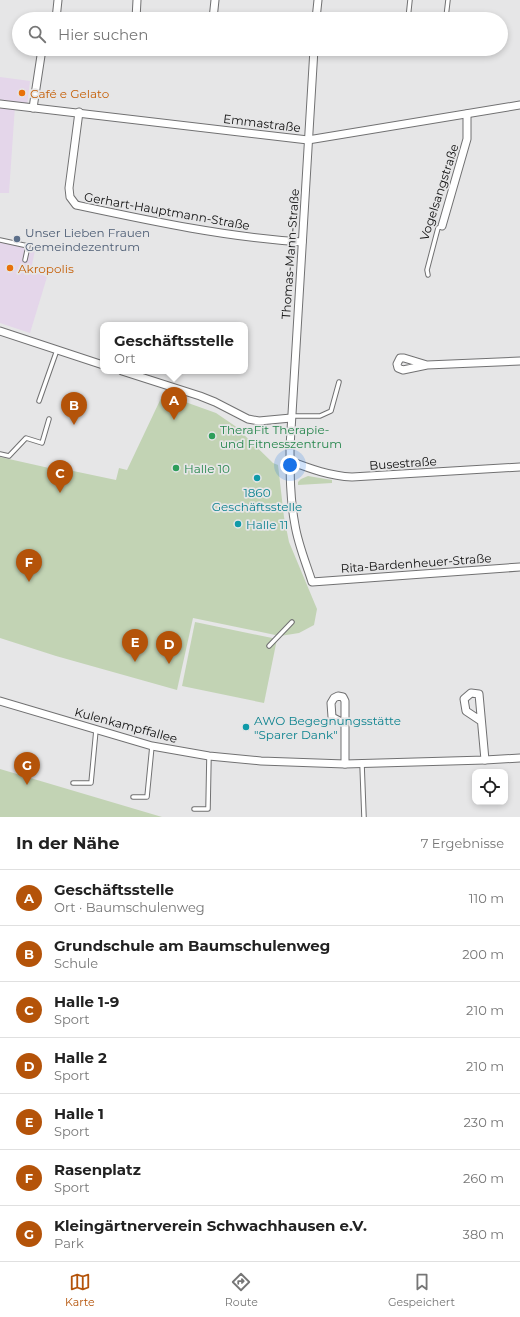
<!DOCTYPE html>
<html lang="de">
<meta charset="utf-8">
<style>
body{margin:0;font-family:Montserrat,sans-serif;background:#f6f6f6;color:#222}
.controls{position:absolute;right:12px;bottom:12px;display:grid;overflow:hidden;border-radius:8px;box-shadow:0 2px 6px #0003}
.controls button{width:36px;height:36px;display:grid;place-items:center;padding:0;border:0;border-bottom:1px solid #e0e0e0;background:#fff;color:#222;font:20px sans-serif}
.you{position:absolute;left:290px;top:465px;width:14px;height:14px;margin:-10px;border:3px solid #fff;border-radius:50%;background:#1a73e8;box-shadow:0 0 0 6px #1a73e833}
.badge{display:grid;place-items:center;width:26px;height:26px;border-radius:50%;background:#b45309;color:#fff;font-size:13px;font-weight:700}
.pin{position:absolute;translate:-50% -33px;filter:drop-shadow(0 1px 2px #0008)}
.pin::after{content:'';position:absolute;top:21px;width:14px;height:12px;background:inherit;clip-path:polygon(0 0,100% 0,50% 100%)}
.popup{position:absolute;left:100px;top:322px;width:148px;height:52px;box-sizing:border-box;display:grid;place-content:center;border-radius:8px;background:#fff;filter:drop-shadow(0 1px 3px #0005);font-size:13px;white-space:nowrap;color:#767676}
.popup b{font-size:15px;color:#222}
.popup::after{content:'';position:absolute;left:50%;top:100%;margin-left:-8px;border:8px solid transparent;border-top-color:#fff}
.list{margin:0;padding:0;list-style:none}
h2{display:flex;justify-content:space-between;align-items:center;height:52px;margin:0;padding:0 16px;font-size:17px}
h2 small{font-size:13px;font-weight:400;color:#767676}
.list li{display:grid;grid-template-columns:26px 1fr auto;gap:12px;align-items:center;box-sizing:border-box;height:56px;padding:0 16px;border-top:1px solid #e0e0e0}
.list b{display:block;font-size:15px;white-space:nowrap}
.list p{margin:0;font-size:13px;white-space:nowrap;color:#767676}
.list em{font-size:13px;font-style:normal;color:#767676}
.icon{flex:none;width:22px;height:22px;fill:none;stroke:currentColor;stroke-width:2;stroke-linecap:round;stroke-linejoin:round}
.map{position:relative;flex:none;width:520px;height:817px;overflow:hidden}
.search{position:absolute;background:#fff;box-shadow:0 2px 6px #0003;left:12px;right:12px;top:12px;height:44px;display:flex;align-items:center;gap:10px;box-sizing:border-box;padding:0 14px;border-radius:22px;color:#767676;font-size:15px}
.sheet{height:444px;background:#fff}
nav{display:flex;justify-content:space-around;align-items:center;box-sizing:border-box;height:56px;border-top:1px solid #e0e0e0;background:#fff;font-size:11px;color:#767676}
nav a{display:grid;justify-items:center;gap:2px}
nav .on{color:#b45309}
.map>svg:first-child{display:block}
.commercial{fill:#e4d6ea}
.green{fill:#c2d3b4}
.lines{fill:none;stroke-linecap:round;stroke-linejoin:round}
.lane-casing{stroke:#717172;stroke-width:5.5}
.street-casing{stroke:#717172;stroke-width:9}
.lane{stroke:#fff;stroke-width:3.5}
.street{stroke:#fff;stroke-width:7}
.food-dot{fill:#e8710a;stroke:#e6e6e7;stroke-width:1.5}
.service-dot{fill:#5c6f8a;stroke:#e6e6e7;stroke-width:1.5}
.leisure-dot{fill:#2e9e5b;stroke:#e6e6e7;stroke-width:1.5}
.culture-dot{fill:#0f9aa8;stroke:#e6e6e7;stroke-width:1.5}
.labels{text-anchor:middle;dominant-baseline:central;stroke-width:3.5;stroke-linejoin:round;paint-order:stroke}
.food-label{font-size:12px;fill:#c56008;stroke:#e6e6e7;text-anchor:start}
.street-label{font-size:12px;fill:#0f0f0f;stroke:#e6e6e7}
.service-label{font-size:12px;fill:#4e5e75;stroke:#e6e6e7;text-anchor:start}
.leisure-label{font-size:12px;fill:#27864d;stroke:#e6e6e7;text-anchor:start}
.culture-label{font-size:12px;fill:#0d838f;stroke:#e6e6e7;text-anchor:start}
</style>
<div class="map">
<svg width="520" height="817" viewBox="0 0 520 817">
<rect width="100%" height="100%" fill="#e6e6e7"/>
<!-- commercial -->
<g class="commercial">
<polygon points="0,77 30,81 27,107 15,106 9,193 0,193"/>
<polygon points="0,241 35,250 31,270 47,277 30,333 0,323"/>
</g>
<!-- green -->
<g class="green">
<polygon points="163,394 216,413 235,426 273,463 278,465 284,517 289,542 317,609 314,625 299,633 280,636 193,618 177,690 56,656 0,638 0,457 58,470 59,468 116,480 119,468 127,470"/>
<polygon points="308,476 332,480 332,483 298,485 298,482 301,479"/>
<polygon points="195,622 277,639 264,703 182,686"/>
<polygon points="0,769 162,817 0,817"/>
</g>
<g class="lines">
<!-- lane casing -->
<g class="lane-casing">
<g id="lane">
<polyline points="448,0 446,17 466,19"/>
<polyline points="408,19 410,0"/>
<polyline points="404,50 404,49"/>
<polyline points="0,240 28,246 25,260"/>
<polyline points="428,275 427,270 438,228 442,226"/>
<polyline points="39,401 57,350"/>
<polyline points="292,416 320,416 331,411 339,382"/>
<polyline points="0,454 9,456 26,438 42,443 49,419"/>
<polyline points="269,646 292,622"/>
<polyline points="362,764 364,817"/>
<polyline points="73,783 91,783 96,730"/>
<polyline points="133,797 147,797 152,746"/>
<polyline points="194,809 208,809 209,756"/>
</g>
</g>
<!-- street casing -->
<g class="street-casing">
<g id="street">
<polyline points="56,19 58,0"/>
<polyline points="136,19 137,0"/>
<polyline points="213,19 215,0"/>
<polyline points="316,19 318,0"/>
<polyline points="205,49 211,49"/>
<path d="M314,49L290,447C290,473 290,499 295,525C298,544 306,563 312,582L520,567"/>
<polyline points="0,104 308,140 520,105"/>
<polyline points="33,108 42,49"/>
<path d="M79,112L69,188L70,197L76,205C151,221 225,237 302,242"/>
<polyline points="442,226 467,139 467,114"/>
<polyline points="0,331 103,365"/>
<polyline points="427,365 404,358 400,358 397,364 398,368 403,370 427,365 520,361"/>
<polyline points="122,371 200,396 215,402 248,419 259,421 291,418"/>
<path d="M290,461C311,469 330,476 352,477L520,467"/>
<polyline points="0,701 152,746 209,756 261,761 345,764 485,760 520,758"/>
<polyline points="481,721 466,711 464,699 471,693 479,694 485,760"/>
<polyline points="345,764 345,701 343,697 338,696 334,698 331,703 332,717 345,724"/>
</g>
</g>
<!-- lane -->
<use href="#lane" class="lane"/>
<!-- street -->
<use href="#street" class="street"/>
</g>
<!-- markers -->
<g class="food-dot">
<circle cx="22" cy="93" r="4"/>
<circle cx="10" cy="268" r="4"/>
</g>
<circle class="service-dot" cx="17" cy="239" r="4"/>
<g class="leisure-dot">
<circle cx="212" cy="436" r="4"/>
<circle cx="176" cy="468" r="4"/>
</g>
<g class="culture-dot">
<circle cx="257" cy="478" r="4"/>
<circle cx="238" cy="524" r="4"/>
<circle cx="246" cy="727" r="4"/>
</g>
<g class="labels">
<!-- food labels -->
<g class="food-label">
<text x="30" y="93">Café e Gelato</text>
<text x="18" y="268">Akropolis</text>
</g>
<!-- street labels -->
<g class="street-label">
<text transform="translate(262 123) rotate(7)">Emmastraße</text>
<text transform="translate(439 192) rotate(-72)">Vogelsangstraße</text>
<text transform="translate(167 211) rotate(10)">Gerhart-Hauptmann-Straße</text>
<text transform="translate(290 254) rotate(-86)">Thomas-Mann-Straße</text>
<text transform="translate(403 463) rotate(-4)">Busestraße</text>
<text transform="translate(416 563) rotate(-4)">Rita-Bardenheuer-Straße</text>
<text transform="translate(126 725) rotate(15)">Kulenkampffallee</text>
</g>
<!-- service labels -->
<g class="service-label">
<text x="25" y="232">Unser Lieben Frauen<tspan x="25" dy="14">Gemeindezentrum</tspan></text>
</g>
<!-- leisure labels -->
<g class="leisure-label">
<text x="220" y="429">TheraFit Therapie-<tspan x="220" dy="14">und Fitnesszentrum</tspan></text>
<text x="184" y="468">Halle 10</text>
</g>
<!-- culture labels -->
<g class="culture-label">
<text x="257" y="492" text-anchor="middle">1860<tspan x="257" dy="14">Geschäftsstelle</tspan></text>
<text x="246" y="524">Halle 11</text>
<text x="254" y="720">AWO Begegnungsstätte<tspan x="254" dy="14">"Sparer Dank"</tspan></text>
</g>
</g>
</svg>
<div class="controls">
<button><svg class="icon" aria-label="locate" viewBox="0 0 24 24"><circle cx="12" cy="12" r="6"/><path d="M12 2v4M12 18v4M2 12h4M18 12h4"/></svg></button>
</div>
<div class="you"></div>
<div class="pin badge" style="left:174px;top:420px">A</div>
<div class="popup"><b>Geschäftsstelle</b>Ort</div>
<div class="pin badge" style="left:74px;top:425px">B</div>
<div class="pin badge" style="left:60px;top:493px">C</div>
<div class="pin badge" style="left:169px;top:664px">D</div>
<div class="pin badge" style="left:135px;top:662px">E</div>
<div class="pin badge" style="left:29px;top:582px">F</div>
<div class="pin badge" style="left:27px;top:785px">G</div>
<div class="search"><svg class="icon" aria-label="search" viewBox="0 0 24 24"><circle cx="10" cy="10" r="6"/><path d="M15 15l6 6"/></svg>Hier suchen</div>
</div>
<section class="sheet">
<h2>In der Nähe<small>7 Ergebnisse</small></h2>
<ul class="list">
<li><span class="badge">A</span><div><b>Geschäftsstelle</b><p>Ort · Baumschulenweg</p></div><em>110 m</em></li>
<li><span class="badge">B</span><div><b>Grundschule am Baumschulenweg</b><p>Schule</p></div><em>200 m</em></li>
<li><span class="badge">C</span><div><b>Halle 1-9</b><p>Sport</p></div><em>210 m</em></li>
<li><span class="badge">D</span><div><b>Halle 2</b><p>Sport</p></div><em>210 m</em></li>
<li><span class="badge">E</span><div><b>Halle 1</b><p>Sport</p></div><em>230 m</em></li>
<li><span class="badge">F</span><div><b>Rasenplatz</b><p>Sport</p></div><em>260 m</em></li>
<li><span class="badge">G</span><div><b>Kleingärtnerverein Schwachhausen e.V.</b><p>Park</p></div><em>380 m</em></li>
</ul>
</section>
<nav>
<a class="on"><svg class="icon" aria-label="map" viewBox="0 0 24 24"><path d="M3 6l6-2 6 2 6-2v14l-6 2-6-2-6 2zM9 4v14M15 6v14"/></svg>Karte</a>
<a><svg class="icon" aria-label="directions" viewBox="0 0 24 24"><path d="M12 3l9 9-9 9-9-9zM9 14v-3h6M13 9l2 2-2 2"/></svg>Route</a>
<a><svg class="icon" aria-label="saved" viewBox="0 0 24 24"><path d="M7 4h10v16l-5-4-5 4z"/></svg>Gespeichert</a>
</nav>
